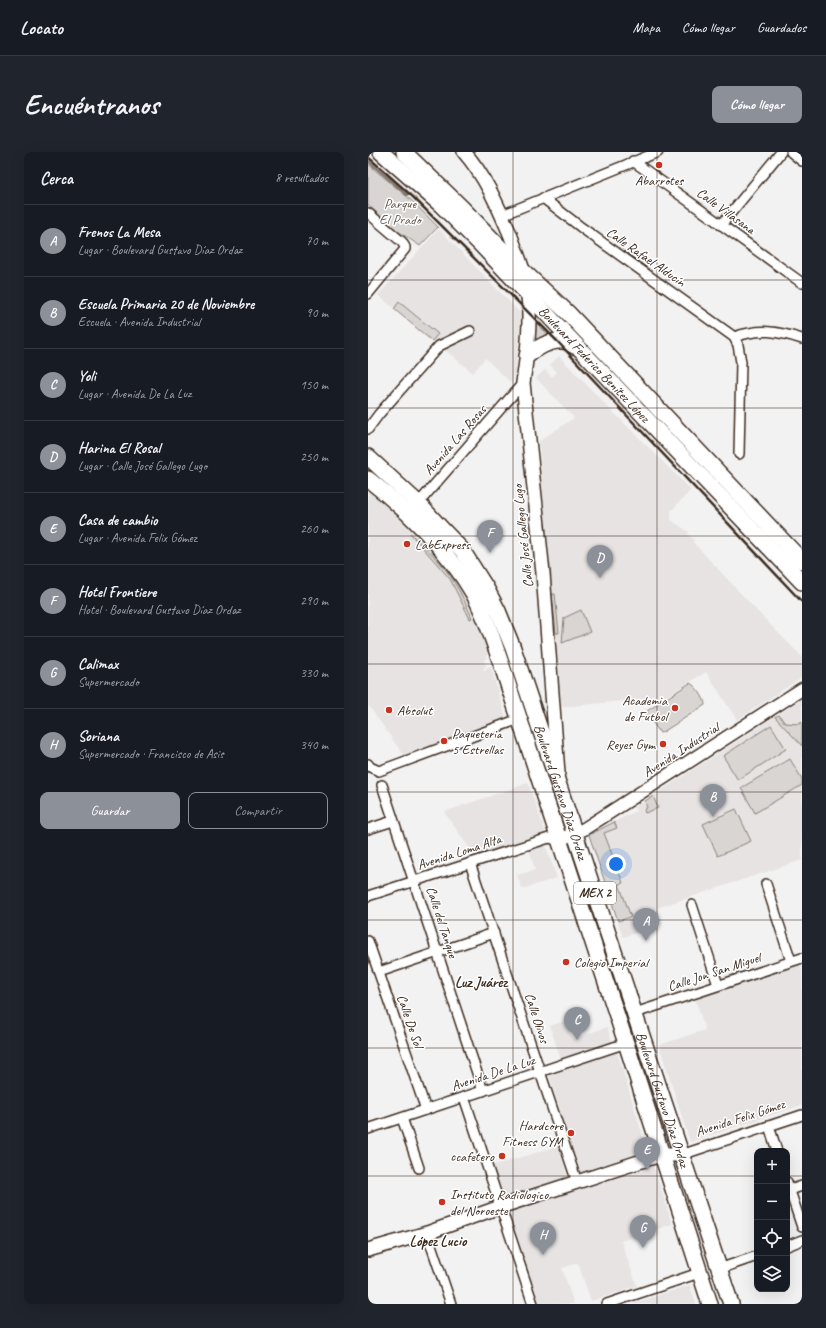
<!DOCTYPE html>
<html lang="es">
<meta charset="utf-8">
<style>
body{margin:0;font-family:Caveat,sans-serif;background:#20242c;color:#f1f3f6}
.controls{position:absolute;right:12px;bottom:12px;display:grid;overflow:hidden;border-radius:8px;box-shadow:0 4px 16px #0002}
.controls button{width:36px;height:36px;display:grid;place-items:center;padding:0;border:0;border-bottom:1px solid #363941;background:#171b24;color:#f1f3f6;font:20px sans-serif}
.you{position:absolute;left:248px;top:712px;width:14px;height:14px;margin:-10px;border:3px solid #fff;border-radius:50%;background:#1a73e8;box-shadow:0 0 0 6px #1a73e833}
.badge{display:grid;place-items:center;width:26px;height:26px;border-radius:50%;background:#8c9099;color:#fff;font-size:13px;font-weight:700}
.pin{position:absolute;translate:-50% -33px;filter:drop-shadow(0 1px 2px #0008)}
.pin::after{content:'';position:absolute;top:21px;width:14px;height:12px;background:inherit;clip-path:polygon(0 0,100% 0,50% 100%)}
.list{margin:0;padding:0;list-style:none}
h2{display:flex;justify-content:space-between;align-items:center;height:52px;margin:0;padding:0 16px;font-size:17px}
h2 small{font-size:13px;font-weight:400;color:#9ea1a6}
.list li{display:grid;grid-template-columns:26px 1fr auto;gap:12px;align-items:center;box-sizing:border-box;height:72px;padding:0 16px;border-top:1px solid #363941}
.list b{display:block;font-size:15px;white-space:nowrap}
.list p{margin:0;font-size:13px;white-space:nowrap;color:#9ea1a6}
.list em{font-size:13px;font-style:normal;color:#9ea1a6}
.actions{display:flex;gap:8px;padding:12px 16px}
.actions a{flex:1;padding:9px 0;border:1px solid #8c9099;border-radius:8px;text-align:center;font-size:14px;color:#8c9099}
.actions .main{background:#8c9099;color:#fff}
.icon{flex:none;width:22px;height:22px;fill:none;stroke:currentColor;stroke-width:2;stroke-linecap:round;stroke-linejoin:round}
.map{position:relative;flex:none;width:434px;height:1152px;overflow:hidden;border-radius:8px}
header{display:flex;align-items:center;gap:24px;box-sizing:border-box;height:56px;padding:0 20px;background:#171b24;border-bottom:1px solid #363941}
header strong{font-size:19px}
nav{display:flex;gap:22px;margin-inline-start:auto;font-size:14px}
.intro{display:flex;align-items:center;justify-content:space-between;box-sizing:border-box;height:96px;padding:0 24px}
h1{margin:0;font-size:28px}
.button{padding:10px 18px;border-radius:8px;background:#8c9099;color:#fff;font-size:14px;font-weight:700}
main{display:flex;gap:24px;padding:0 24px}
aside{flex:1;background:#171b24;border-radius:8px;box-shadow:0 4px 16px #0002}
.map>svg:first-child{display:block}
.built{fill:#e6e3e2}
.green{fill:#d8d5d2;stroke:#8a8078}
.lines{fill:none;stroke-linecap:round;stroke-linejoin:round}
.stream{stroke:#827770;stroke-width:2.5}
.minor-casing{stroke:#3b2a1e;stroke-width:12}
.tertiary-casing{stroke:#3b2a1e;stroke-width:15}
.secondary-casing{stroke:#3b2a1e;stroke-width:16}
.primary-casing{stroke:#3b2a1e;stroke-width:18}
.minor{stroke:#fff;stroke-width:9}
.tertiary{stroke:#fff;stroke-width:12}
.secondary{stroke:#fff;stroke-width:13}
.primary{stroke:#fff;stroke-width:15}
.rail{stroke:#3b2a1e;stroke-width:2.5}
.grid{fill:none;stroke:#3b2a1e;stroke-width:1;stroke-opacity:0.55}
.poi-dot{fill:#c8321e;stroke:#fff;stroke-width:1.5}
.labels{text-anchor:middle;dominant-baseline:central;stroke-width:3;stroke-linejoin:round;paint-order:stroke}
.shield{fill:#fff;stroke:#766a62;stroke-width:1}
.shield-label{font-size:13px;font-weight:bold;fill:#3b2a1e}
.poi-label{font-size:14px;fill:#3b2a1e;stroke:#fff;text-anchor:start}
.park-label{font-size:14px;fill:#62554b;stroke:#fff}
.street-label{font-size:14px;fill:#3b2a1e;stroke:#fff}
.neighbourhood-label{font-size:15px;font-weight:bold;fill:#3b2a1e;stroke:#fff}
</style>
<header>
<strong>Locato</strong>
<nav><a>Mapa</a><a>Cómo llegar</a><a>Guardados</a></nav>
</header>
<div class="intro"><h1>Encuéntranos</h1><a class="button">Cómo llegar</a></div>
<main>
<aside>
<h2>Cerca<small>8 resultados</small></h2>
<ul class="list">
<li><span class="badge">A</span><div><b>Frenos La Mesa</b><p>Lugar · Boulevard Gustavo Díaz Ordaz</p></div><em>70 m</em></li>
<li><span class="badge">B</span><div><b>Escuela Primaria 20 de Noviembre</b><p>Escuela · Avenida Industrial</p></div><em>90 m</em></li>
<li><span class="badge">C</span><div><b>Yoli</b><p>Lugar · Avenida De La Luz</p></div><em>150 m</em></li>
<li><span class="badge">D</span><div><b>Harina El Rosal</b><p>Lugar · Calle José Gallego Lugo</p></div><em>250 m</em></li>
<li><span class="badge">E</span><div><b>Casa de cambio</b><p>Lugar · Avenida Felix Gómez</p></div><em>260 m</em></li>
<li><span class="badge">F</span><div><b>Hotel Frontiere</b><p>Hotel · Boulevard Gustavo Díaz Ordaz</p></div><em>290 m</em></li>
<li><span class="badge">G</span><div><b>Calimax</b><p>Supermercado</p></div><em>330 m</em></li>
<li><span class="badge">H</span><div><b>Soriana</b><p>Supermercado · Francisco de Asis</p></div><em>340 m</em></li>
</ul>
<div class="actions"><a class="main">Guardar</a><a>Compartir</a></div>
</aside>
<div class="map">
<svg width="434" height="1152" viewBox="0 0 434 1152">
<rect width="100%" height="100%" fill="#f3f2f2"/>
<filter id="ink" filterUnits="userSpaceOnUse"><feTurbulence type="fractalNoise" baseFrequency=".025" numOctaves="2"/><feDisplacementMap in="SourceGraphic" scale="8" xChannelSelector="R" yChannelSelector="G"/><feConvolveMatrix kernelMatrix="1 2 1 2 8 2 1 2 1" color-interpolation-filters="sRGB"/></filter>
<g filter="url(#ink)">
<!-- built -->
<g class="built">
<polygon points="71,77 153,162 148,213 144,232 117,206 105,221 10,143"/>
<polygon points="191,204 237,252 323,338 303,359 303,368 321,380 320,382 326,388 325,390 390,460 434,505 434,525 369,568 338,520 297,545 193,555 188,481 181,413 182,412 175,344 171,289 206,266 168,226 177,218 184,225 189,220 182,213"/>
<polygon points="0,337 30,363 75,411 99,448 119,496 119,506 116,508 118,514 115,516 116,518 123,515 138,568 37,605 0,553"/>
<polygon points="434,547 434,708 289,756 294,772 255,785 221,683 268,659 266,656"/>
<polygon points="160,631 178,682 118,702 107,704 76,660"/>
<polygon points="177,692 189,726 154,737 149,723 167,718 161,696"/>
<polygon points="432,812 434,819 434,953 322,990 291,893 337,878 327,846"/>
<polygon points="197,869 205,887 239,875 245,892 193,908 182,874"/>
<polygon points="249,900 280,1000 212,1022 181,923"/>
<polygon points="190,994 200,1027 134,1047 124,1014"/>
<polygon points="285,1012 304,1072 253,1089 269,1134 223,1149 210,1111 194,1116 206,1152 168,1152 138,1060"/>
<polygon points="322,1133 328,1152 264,1152 273,1149"/>
</g>
<!-- green -->
<g class="green">
<polygon points="0,12 43,48 70,75 52,94 31,80 0,53"/>
<polygon points="31,150 70,182 64,189 26,157"/>
<polygon points="167,170 186,188 164,194"/>
<path d="M42,381C52,391 64,401 73,412C87,428 96,447 104,466L102,467L82,427Z"/>
<polygon points="184,442 187,442 191,481 188,481"/>
<polygon points="213,458 222,480 194,491 196,466"/>
<path d="M322,531C328,534 337,546 337,553L295,580L292,581L279,562V559Z"/>
<polygon points="411,563 417,571 431,572 434,570 434,594 407,565"/>
<polygon points="403,573 418,597 370,628 355,604"/>
<polygon points="422,607 434,627 434,633 387,661 373,636"/>
<polygon points="285,644 290,656 277,661 276,658 279,656 277,649"/>
<polygon points="368,657 383,689 350,704 335,672"/>
<polygon points="246,670 249,676 236,681 255,731 251,732 263,765 250,769 221,683"/>
</g>
<g class="lines">
<!-- stream -->
<polyline class="stream" points="0,9 39,43"/>
<!-- minor casing -->
<g class="minor-casing">
<g id="minor">
<polyline points="423,0 434,9"/>
<polyline points="265,9 434,131"/>
<polyline points="175,46 214,76 366,185 370,193 373,210 371,302"/>
<polyline points="0,61 34,90 37,95 37,97 0,142"/>
<polyline points="134,63 290,0"/>
<polyline points="353,73 413,0"/>
<path d="M366,185C392,176 409,179 434,187"/>
<polyline points="0,277 11,262 71,194 102,179"/>
<polyline points="48,354 155,231"/>
<polyline points="0,612 2,615 11,619 151,567"/>
<polyline points="14,633 115,939"/>
<polyline points="0,677 25,669"/>
<polyline points="102,711 209,1030"/>
<polyline points="398,732 423,809"/>
<polyline points="0,744 181,686 191,688"/>
<polyline points="324,753 350,833"/>
<polyline points="0,789 58,958"/>
<polyline points="11,820 126,781"/>
<polyline points="267,861 434,806"/>
<polyline points="96,945 165,1152"/>
<polyline points="34,966 51,1016"/>
<polyline points="401,974 409,999"/>
<polyline points="0,977 258,891"/>
<polyline points="313,1003 434,963"/>
<polyline points="419,1030 434,1075"/>
<polyline points="422,1038 434,1034"/>
<polyline points="59,1081 83,1152"/>
<polyline points="419,1094 434,1088"/>
<polyline points="351,1117 389,1104"/>
<polyline points="239,1152 331,1121"/>
</g>
</g>
<!-- tertiary casing -->
<g class="tertiary-casing">
<polyline id="tertiary" points="191,688 216,677 434,537"/>
</g>
<!-- secondary casing -->
<g class="secondary-casing">
<g id="secondary">
<path d="M96,0C117,24 129,52 142,82C149,101 158,122 160,143C163,172 159,203 155,231L175,421L190,621"/>
<polyline points="0,1098 59,1081 132,1055 283,1006 294,1003 313,1003"/>
</g>
</g>
<!-- primary casing -->
<g class="primary-casing">
<g id="primary">
<path id="s1" d="M13,0L73,53L115,95L434,430"/>
<polyline points="36,0 94,56 154,118 200,161 434,409"/>
<path d="M159,204C168,196 182,188 194,189C199,189 204,193 209,195"/>
<path id="s2" d="M0,305L50,351L74,377L94,398L118,436L130,459L145,496L192,637L363,1152"/>
<path d="M0,327C38,357 80,398 105,441C118,464 126,491 135,517L258,891L342,1152"/>
</g>
</g>
<!-- minor -->
<use href="#minor" class="minor"/>
<!-- tertiary -->
<use href="#tertiary" class="tertiary"/>
<!-- secondary -->
<use href="#secondary" class="secondary"/>
<!-- primary -->
<use href="#primary" class="primary"/>
<!-- rail -->
<polyline class="rail" points="0,5 45,45 189,189 434,450"/>
</g>
</g>
<!-- grid -->
<path class="grid" d="M145,0V1152M289,0V1152M0,128H434M0,256H434M0,384H434M0,512H434M0,640H434M0,768H434M0,896H434M0,1024H389M419,1024H434"/>
<!-- markers -->
<g class="poi-dot">
<circle cx="291" cy="13" r="4"/>
<circle cx="39" cy="392" r="4"/>
<circle cx="307" cy="556" r="4"/>
<circle cx="21" cy="558" r="4"/>
<circle cx="76" cy="589" r="4"/>
<circle cx="295" cy="592" r="4"/>
<circle cx="198" cy="810" r="4"/>
<circle cx="203" cy="981" r="4"/>
<circle cx="134" cy="1004" r="4"/>
<circle cx="74" cy="1050" r="4"/>
</g>
<g class="labels">
<!-- shield labels -->
<rect class="shield" x="206" y="730" width="42" height="22" rx="3"/>
<g class="shield-label">
<text x="227" y="741">MEX 2</text>
</g>
<!-- poi labels -->
<g class="poi-label">
<text x="291" y="28" text-anchor="middle">Abarrotes</text>
<text x="47" y="392">LabExpress</text>
<text x="299" y="548" text-anchor="end">Academia<tspan x="299" dy="16">de Futbol</tspan></text>
<text x="29" y="558">Absolut</text>
<text x="84" y="581">Paqueteria<tspan x="84" dy="16">5 Estrellas</tspan></text>
<text x="287" y="592" text-anchor="end">Reyes Gym</text>
<text x="206" y="810">Colegio Imperial</text>
<text x="195" y="973" text-anchor="end">Hardcore<tspan x="195" dy="16">Fitness GYM</tspan></text>
<text x="126" y="1004" text-anchor="end">ccafetero</text>
<text x="82" y="1042">Instituto Radiologico<tspan x="82" dy="16">del Noroeste</tspan></text>
</g>
<!-- park labels -->
<g class="park-label">
<text x="32" y="51">Parque<tspan x="32" dy="16">El Prado</tspan></text>
</g>
<!-- street labels -->
<g class="street-label">
<text transform="translate(358 59) rotate(36)">Calle Villasana</text>
<text transform="translate(278 105) rotate(35)">Calle Rafael Alducín</text>
<text stroke="none"><textPath href="#s1" startOffset="301">Boulevard Federico Benítez López</textPath></text>
<text transform="translate(87 288) rotate(-49)">Avenida Las Rosas</text>
<text transform="translate(155 384) rotate(-96)">Calle José Gallego Lugo</text>
<text transform="translate(313 598) rotate(-33)">Avenida Industrial</text>
<text stroke="none"><textPath href="#s2" startOffset="395">Boulevard Gustavo Díaz Ordaz</textPath></text>
<text transform="translate(91 700) rotate(-18)">Avenida Loma Alta</text>
<text transform="translate(74 770) rotate(72)">Calle del Tanque</text>
<text transform="translate(346 820) rotate(-18)">Calle Jon San Miguel</text>
<text transform="translate(169 866) rotate(72)">Calle Olivos</text>
<text transform="translate(42 869) rotate(71)">Calle De Sol</text>
<text transform="translate(125 921) rotate(-18)">Avenida De La Luz</text>
<text stroke="none"><textPath href="#s2" startOffset="719">Boulevard Gustavo Díaz Ordaz</textPath></text>
<text transform="translate(372 966) rotate(-18)">Avenida Felix Gómez</text>
</g>
<!-- neighbourhood labels -->
<g class="neighbourhood-label">
<text x="113" y="830">Luz Juárez</text>
<text x="70" y="1089">López Lucio</text>
</g>
</g>
</svg>
<div class="controls">
<button>+</button>
<button>−</button>
<button><svg class="icon" aria-label="locate" viewBox="0 0 24 24"><circle cx="12" cy="12" r="6"/><path d="M12 2v4M12 18v4M2 12h4M18 12h4"/></svg></button>
<button><svg class="icon" aria-label="layers" viewBox="0 0 24 24"><path d="M12 4l9 5-9 5-9-5zM3 14l9 5 9-5"/></svg></button>
</div>
<div class="you"></div>
<div class="pin badge" style="left:278px;top:789px">A</div>
<div class="pin badge" style="left:345px;top:665px">B</div>
<div class="pin badge" style="left:209px;top:888px">C</div>
<div class="pin badge" style="left:232px;top:426px">D</div>
<div class="pin badge" style="left:279px;top:1018px">E</div>
<div class="pin badge" style="left:122px;top:401px">F</div>
<div class="pin badge" style="left:275px;top:1096px">G</div>
<div class="pin badge" style="left:175px;top:1103px">H</div>
</div>
</main>
